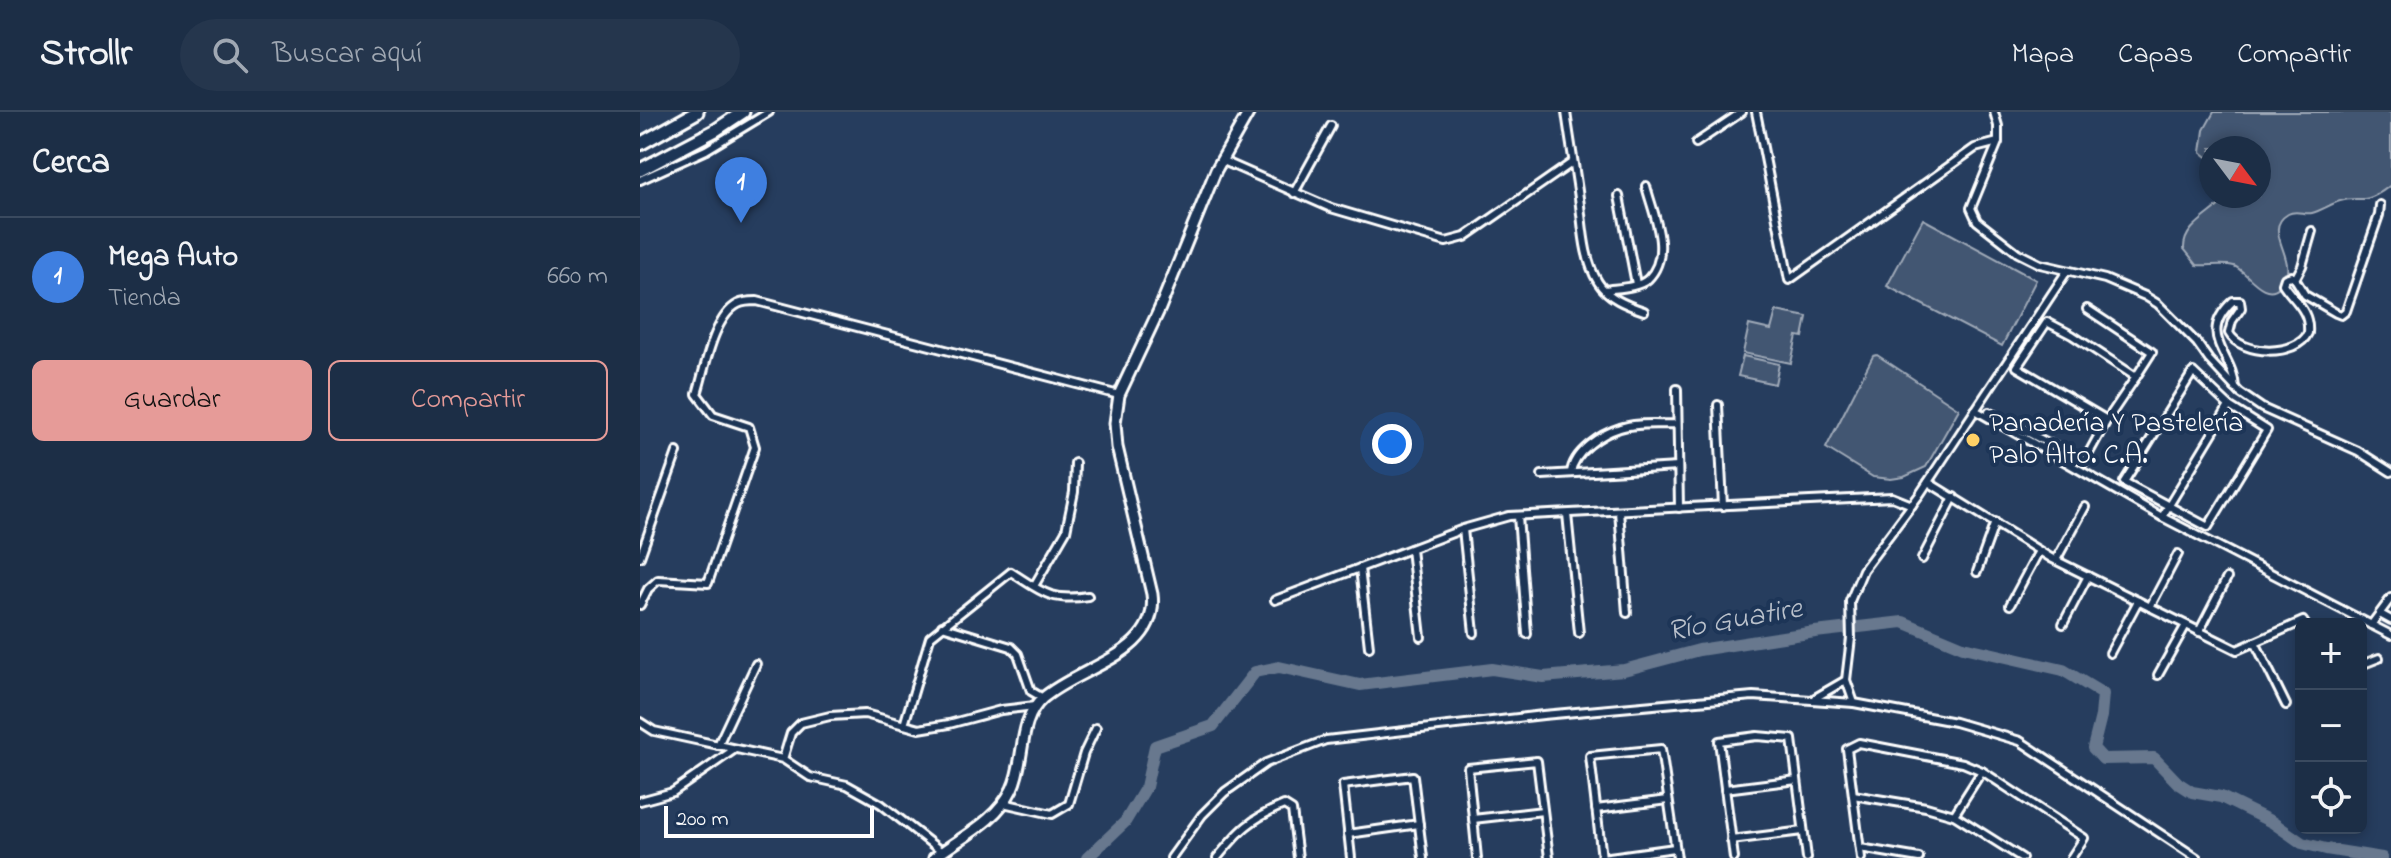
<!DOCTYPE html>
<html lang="es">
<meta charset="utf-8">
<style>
body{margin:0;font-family:"Indie Flower",sans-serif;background:#25364d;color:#f1f3f6}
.controls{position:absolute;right:24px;bottom:24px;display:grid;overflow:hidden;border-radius:12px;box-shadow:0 4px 12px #0003}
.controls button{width:72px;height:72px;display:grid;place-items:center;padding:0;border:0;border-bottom:2px solid #3a4a5f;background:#1c2e46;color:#f1f3f6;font:40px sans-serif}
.compass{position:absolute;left:1559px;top:24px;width:72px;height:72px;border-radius:50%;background:#1c2e46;box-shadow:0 4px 12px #0003;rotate:122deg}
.scale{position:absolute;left:24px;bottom:20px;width:210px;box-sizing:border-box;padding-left:8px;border:4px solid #fff;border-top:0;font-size:22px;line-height:28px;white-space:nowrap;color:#fff;-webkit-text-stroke:6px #1d3557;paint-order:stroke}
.you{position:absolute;left:752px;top:332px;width:28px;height:28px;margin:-20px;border:6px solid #fff;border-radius:50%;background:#1a73e8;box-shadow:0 0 0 12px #1a73e833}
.badge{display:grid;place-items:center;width:52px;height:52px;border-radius:50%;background:#e69b98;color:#fff;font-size:26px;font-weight:700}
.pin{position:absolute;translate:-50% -66px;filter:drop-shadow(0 2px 4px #0008)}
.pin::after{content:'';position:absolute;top:42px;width:28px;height:24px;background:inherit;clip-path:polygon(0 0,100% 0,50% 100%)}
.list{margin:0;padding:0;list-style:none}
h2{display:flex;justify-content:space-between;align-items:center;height:104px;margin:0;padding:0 32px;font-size:34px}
h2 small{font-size:26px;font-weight:400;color:#a0a8b3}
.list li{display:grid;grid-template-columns:52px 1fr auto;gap:24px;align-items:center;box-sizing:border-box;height:120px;padding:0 32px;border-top:2px solid #3a4a5f}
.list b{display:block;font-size:30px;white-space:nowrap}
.list p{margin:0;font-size:26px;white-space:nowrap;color:#a0a8b3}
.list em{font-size:26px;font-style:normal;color:#a0a8b3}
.actions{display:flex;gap:16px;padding:24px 32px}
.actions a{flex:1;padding:18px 0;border:2px solid #e69b98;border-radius:12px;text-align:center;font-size:28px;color:#e69b98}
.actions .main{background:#e69b98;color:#111}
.icon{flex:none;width:44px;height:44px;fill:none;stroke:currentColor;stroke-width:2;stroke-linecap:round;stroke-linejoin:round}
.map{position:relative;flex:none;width:1751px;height:746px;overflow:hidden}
header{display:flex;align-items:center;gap:48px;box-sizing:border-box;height:112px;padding:0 40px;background:#1c2e46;border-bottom:2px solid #3a4a5f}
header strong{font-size:38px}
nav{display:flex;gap:44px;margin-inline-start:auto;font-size:28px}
.search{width:560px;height:72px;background:#25364d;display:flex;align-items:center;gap:20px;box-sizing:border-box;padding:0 28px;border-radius:44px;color:#a0a8b3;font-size:30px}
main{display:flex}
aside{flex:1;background:#1c2e46}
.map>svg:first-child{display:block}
.green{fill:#425672;stroke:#a0aab8;stroke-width:2}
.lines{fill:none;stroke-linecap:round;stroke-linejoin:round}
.river{stroke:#67788e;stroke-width:12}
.minor-casing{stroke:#fff;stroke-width:12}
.secondary-casing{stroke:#fff;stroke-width:15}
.trunk-casing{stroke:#fff;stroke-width:17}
.minor{stroke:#1d3557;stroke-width:6}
.secondary{stroke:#1d3557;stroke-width:9}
.trunk{stroke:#1d3557;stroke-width:11}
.poi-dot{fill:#ffd166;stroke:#1d3557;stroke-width:3}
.labels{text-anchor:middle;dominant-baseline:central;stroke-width:8;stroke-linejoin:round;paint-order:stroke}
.poi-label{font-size:28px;fill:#fff;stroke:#1d3557;text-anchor:start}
.water-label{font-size:30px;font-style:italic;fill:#bbc2cc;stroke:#1d3557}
</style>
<header>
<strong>Strollr</strong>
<div class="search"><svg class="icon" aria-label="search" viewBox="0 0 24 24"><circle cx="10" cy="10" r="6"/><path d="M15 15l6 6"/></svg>Buscar aquí</div>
<nav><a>Mapa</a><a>Capas</a><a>Compartir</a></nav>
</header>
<main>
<aside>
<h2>Cerca<small></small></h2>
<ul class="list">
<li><span class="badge" style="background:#3f7fe0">1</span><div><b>Mega Auto</b><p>Tienda</p></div><em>660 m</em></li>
</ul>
<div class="actions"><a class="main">Guardar</a><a>Compartir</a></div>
</aside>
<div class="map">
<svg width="1751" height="746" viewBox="0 0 1751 746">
<rect width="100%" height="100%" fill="#263d5e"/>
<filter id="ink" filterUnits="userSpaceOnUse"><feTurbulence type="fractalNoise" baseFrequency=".0125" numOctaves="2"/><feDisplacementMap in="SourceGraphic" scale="16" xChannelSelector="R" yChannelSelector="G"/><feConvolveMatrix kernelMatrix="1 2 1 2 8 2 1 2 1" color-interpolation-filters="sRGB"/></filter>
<g filter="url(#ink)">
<!-- green -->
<g class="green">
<path d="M1574,0H1751V73C1743,79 1734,86 1724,87C1716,87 1708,86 1700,89C1691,92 1680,99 1672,101C1664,103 1656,97 1648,102C1619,119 1664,150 1640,174C1624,190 1607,159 1594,154C1584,151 1568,154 1557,153L1544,137C1543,113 1574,102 1589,84H1619V36H1571V48L1561,40L1564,18Z"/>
<polygon points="1283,107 1396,168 1362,234 1247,174"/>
<polygon points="1136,199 1167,205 1163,225 1157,224 1151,251 1103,241 1109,213 1131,218"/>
<polygon points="1237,243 1319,297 1286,355 1264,365 1251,367 1233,365 1186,336 1233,244"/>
<polygon points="1103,244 1139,252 1135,272 1098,264"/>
</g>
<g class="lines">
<!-- river -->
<polyline class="river" points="447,746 485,710 506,675 515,634 573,614 615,560 639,555 720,573 852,557 903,565 984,558 1059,538 1175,520 1263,510 1323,535 1423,558 1463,582 1461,604 1453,636 1463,647 1514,646 1538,671 1552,680 1581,685 1632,710 1662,731 1686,737 1742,746"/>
<!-- minor casing -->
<g class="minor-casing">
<g id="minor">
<path d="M926,0C930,29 935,57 939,86C943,113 943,146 958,170C968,186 986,193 1004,199"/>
<polyline points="1116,0 1149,168 1335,36 1358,30"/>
<polyline points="1354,0 1358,14 1358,30 1331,96 1337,109 1378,141 1400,152 1465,167 1505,184 1518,192 1557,231 1569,248 1600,281 1622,296 1718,339 1751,360"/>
<polyline points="1056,31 1102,0"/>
<polyline points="581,48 691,96 806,130 825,125 933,50"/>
<polyline points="0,68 66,38 129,0"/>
<polyline points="654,81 691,14"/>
<polyline points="979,84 996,172"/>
<polyline points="1655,167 1665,183 1696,201 1701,203 1706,199 1739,103 1740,93"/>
<polyline points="1655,167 1662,154 1672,119"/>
<path d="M965,178C977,176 998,176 1008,167C1033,142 1013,102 1006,74"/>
<polygon points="1553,260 1589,294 1627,318 1568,415 1484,370"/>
<path d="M1595,276C1594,242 1555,224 1593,189H1600L1601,196L1592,209L1589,221C1601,244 1657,245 1668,221C1670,198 1654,189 1643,172L1645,166L1651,164L1655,167"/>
<polyline points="1037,277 1039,396"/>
<polyline points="1078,293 1083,394"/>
<polyline points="1335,298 1522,405 1751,523"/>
<polyline points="1349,300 1444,350 1467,308 1377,255 1407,210 1432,223 1496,265 1512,240 1447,197"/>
<polyline points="1467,308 1496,265"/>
<path d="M931,361C933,340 961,322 980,316C997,310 1020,313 1037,312"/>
<polyline points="902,363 1038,355"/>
<polyline points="1288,370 1411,446 1597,538 1663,509 1665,512"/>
<polyline points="979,399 987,501"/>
<polyline points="927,402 939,521"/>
<polyline points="878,404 887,522"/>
<polyline points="1522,405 1589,294"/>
<polyline points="823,417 834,521"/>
<polyline points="771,437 781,525"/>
<polyline points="0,445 37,340"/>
<polyline points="1282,447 1314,385"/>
<polyline points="1416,448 1445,395"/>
<polyline points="720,456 729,535"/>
<polyline points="1337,460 1355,410"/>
<polyline points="394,474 426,419 434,380 435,351"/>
<polyline points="635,488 823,417 869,404 1252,385 1272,393"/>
<path d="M0,493L8,477L18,468L68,471L115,335L109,315L73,303L57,282C65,257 73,205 98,192C104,189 110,189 117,189L479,283"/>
<polyline points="1370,493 1399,439"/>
<polyline points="1510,495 1538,442"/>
<polyline points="1740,502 1751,508"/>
<polyline points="1423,512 1448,464"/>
<polyline points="1731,513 1751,486"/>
<polyline points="302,514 371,535 378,542 391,579 403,586"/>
<polyline points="1559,520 1587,466"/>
<polyline points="1615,530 1646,593"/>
<polyline points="1470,541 1498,489"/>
<polyline points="1721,553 1739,546"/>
<polyline points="1518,563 1546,513"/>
<polyline points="1175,586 1206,568"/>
<polyline points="1214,591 1206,568 1211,526 1210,489 1223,458 1280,382 1427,159"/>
<polyline points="0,610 14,619 143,647 170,665 207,673 241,692 302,740"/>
<path d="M264,613L290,525L371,460C401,479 410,490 448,484"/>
<polyline points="78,633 116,552"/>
<polyline points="143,647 151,621 161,611 190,604 225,602 279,617 309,612 361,598 395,594"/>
<polyline points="1085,677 1157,668"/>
<polyline points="1213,683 1286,695 1314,703 1382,746"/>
<polyline points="0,689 33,680 95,637"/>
<polyline points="363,691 412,702 429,692 444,641 456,616"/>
<polyline points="956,697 1028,688"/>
<polyline points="1314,703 1342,659"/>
<polyline points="833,707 903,699"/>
<polyline points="708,722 779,712"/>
<polyline points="1091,728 1163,719"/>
<polyline points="1220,736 1279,746"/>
<polyline points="531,746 562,703 585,680 626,651 686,628 903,603 1113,584 1214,591 1315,610 1380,629 1557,746"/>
<path d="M577,746C600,718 610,707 644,693L652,698L658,746"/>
<polyline points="711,746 703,673 773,664 783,746"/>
<polyline points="837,746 828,656 897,649 909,746"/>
<polyline points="962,746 950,644 1021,637 1037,746"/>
<polyline points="962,746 1035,736"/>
<polyline points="1094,746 1079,629 1117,624 1152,627 1167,746"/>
<polyline points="1221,746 1207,637 1219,631 1323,651 1342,659 1444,726 1431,746"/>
</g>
</g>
<!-- secondary casing -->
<g class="secondary-casing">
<path id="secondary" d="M294,746C321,725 356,710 372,677C386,648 377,609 403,586C440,554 520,542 512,482L477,335L475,311L479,283L520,196L576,58L609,0"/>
</g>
<!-- trunk casing -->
<g class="trunk-casing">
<g id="trunk">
<polyline points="0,32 57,0"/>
<polyline points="0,58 76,18 103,0"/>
</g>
</g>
<!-- minor -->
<use href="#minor" class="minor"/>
<!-- secondary -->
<use href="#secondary" class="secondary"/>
<!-- trunk -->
<use href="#trunk" class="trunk"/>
</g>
</g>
<!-- markers -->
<circle class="poi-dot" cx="1333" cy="328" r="8"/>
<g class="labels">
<!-- poi labels -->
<g class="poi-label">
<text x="1349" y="312">Panadería Y Pastelería<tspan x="1349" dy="32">Palo Alto. C.A.</tspan></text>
</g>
<!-- water labels -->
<g class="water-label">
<text transform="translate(1095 509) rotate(-10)">Río Guatire</text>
</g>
</g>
</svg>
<div class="controls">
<button>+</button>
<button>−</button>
<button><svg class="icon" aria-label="locate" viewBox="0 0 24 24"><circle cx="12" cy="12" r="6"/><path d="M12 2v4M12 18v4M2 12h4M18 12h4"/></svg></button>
</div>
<svg class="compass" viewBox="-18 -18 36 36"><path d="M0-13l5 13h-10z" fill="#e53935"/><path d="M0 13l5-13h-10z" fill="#a0a8b3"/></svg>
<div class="scale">200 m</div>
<div class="you"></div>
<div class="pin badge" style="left:101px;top:111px;background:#3f7fe0">1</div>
</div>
</main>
